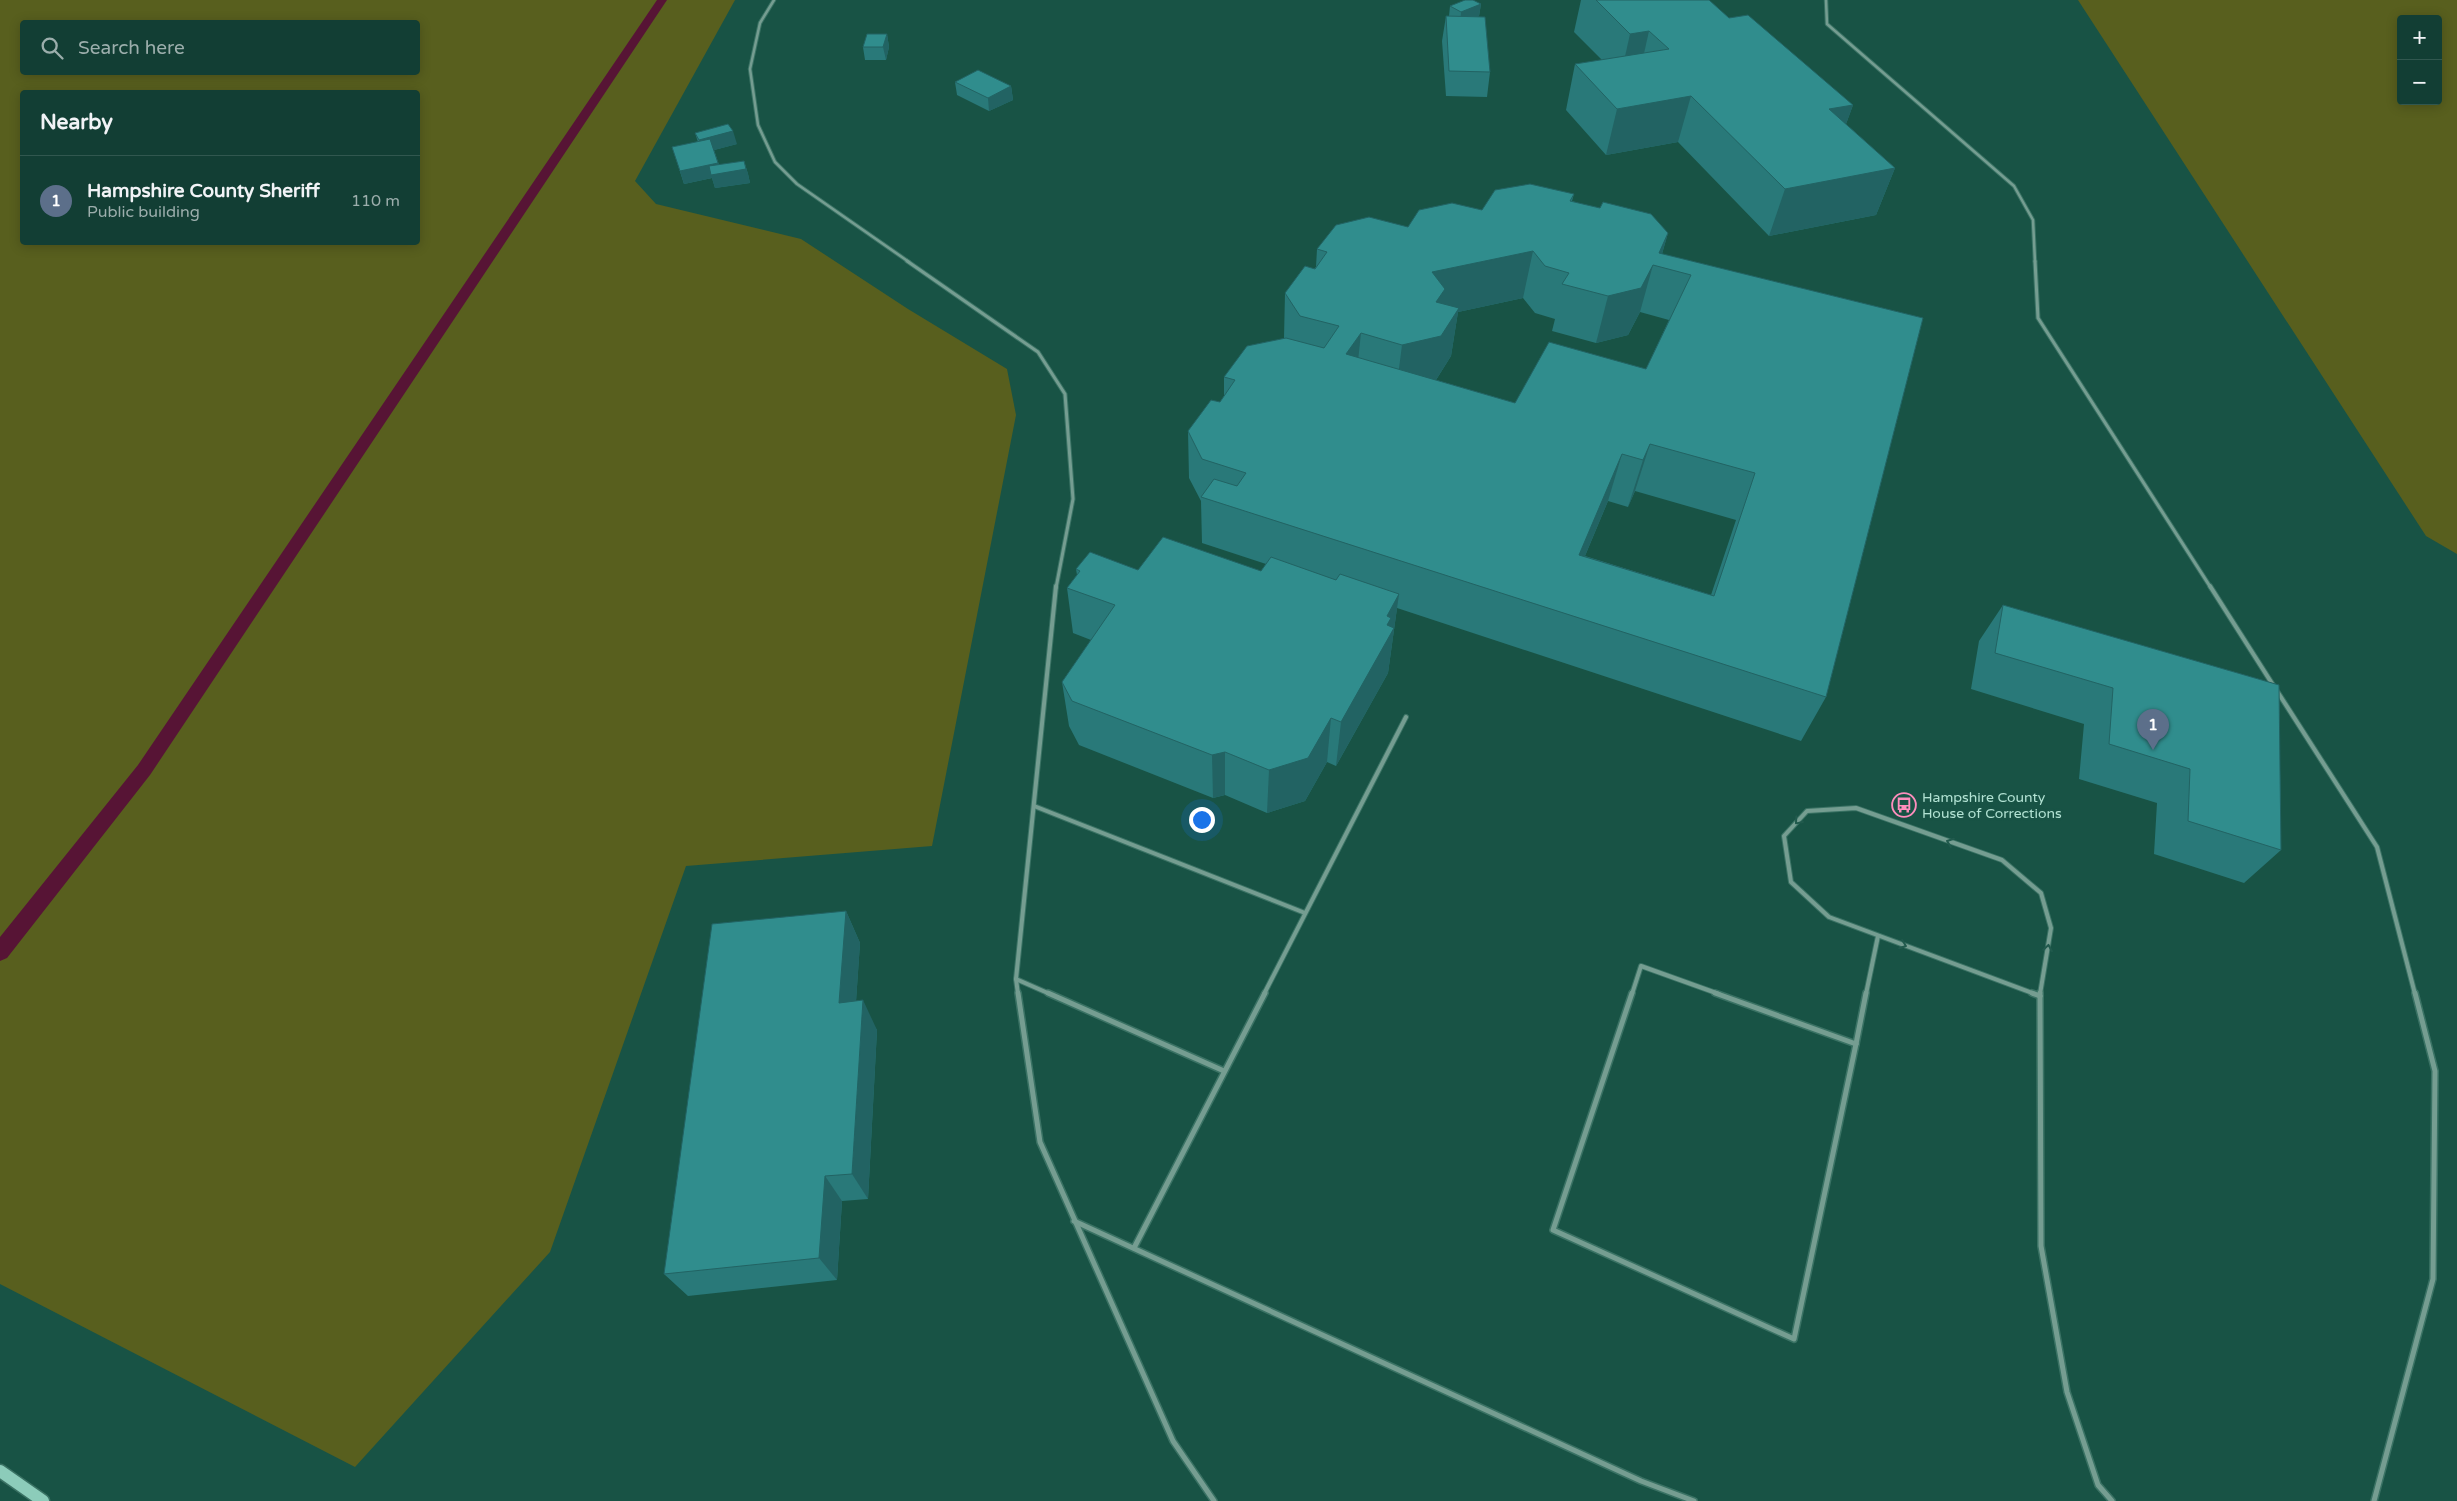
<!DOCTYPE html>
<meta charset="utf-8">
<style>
body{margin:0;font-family:"Varela Round",sans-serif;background:#1f4940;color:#f1f3f6}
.controls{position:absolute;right:15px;top:15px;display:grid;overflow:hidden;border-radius:5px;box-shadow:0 2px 12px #0003}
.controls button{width:45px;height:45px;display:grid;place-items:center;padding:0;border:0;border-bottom:1px solid #31574f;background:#123e34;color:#f1f3f6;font:25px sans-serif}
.you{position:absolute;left:1201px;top:819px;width:18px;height:18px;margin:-12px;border:4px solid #fff;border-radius:50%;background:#1a73e8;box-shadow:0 0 0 8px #1a73e833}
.badge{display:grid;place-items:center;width:32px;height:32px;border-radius:50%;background:#bca0f2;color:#fff;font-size:16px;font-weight:700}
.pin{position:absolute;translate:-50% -41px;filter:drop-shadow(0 1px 2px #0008)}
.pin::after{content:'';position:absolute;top:26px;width:18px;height:15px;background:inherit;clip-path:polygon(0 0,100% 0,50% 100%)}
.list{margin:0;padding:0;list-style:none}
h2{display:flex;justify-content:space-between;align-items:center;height:65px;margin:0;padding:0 20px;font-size:21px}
h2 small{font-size:16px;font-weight:400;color:#9caeac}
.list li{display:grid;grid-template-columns:32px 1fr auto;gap:15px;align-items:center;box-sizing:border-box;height:90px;padding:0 20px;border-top:1px solid #31574f}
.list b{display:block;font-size:19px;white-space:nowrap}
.list p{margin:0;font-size:16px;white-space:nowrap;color:#9caeac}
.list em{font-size:16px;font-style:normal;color:#9caeac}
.icon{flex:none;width:28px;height:28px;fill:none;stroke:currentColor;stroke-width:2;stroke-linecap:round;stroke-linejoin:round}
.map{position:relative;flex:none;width:2457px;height:1501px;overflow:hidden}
.search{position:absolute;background:#123e34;box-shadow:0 2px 12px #0003;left:20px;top:20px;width:400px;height:55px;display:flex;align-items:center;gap:12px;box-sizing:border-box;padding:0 18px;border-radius:5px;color:#9caeac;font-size:19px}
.panel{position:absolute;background:#123e34;box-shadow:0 2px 12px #0003;left:20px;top:90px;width:400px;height:155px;border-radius:5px}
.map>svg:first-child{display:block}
.green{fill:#585f1e;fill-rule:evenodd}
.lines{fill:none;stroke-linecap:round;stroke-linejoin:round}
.stream{fill:#571435;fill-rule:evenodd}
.service-far3-casing{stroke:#3a7264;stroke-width:4.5}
.service-far2-casing{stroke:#3a7264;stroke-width:5}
.service-far1-casing{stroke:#3a7264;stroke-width:6}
.service-casing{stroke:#3a7264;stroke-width:8}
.secondary-casing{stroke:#3a7264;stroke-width:15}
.service-far3{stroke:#759d91;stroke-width:2.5}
.service-far2{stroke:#759d91;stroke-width:3}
.service-far1{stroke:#759d91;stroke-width:4}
.service{stroke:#759d91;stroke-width:5}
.secondary{stroke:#8cccba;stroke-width:12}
.wall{fill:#297979;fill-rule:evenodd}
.shaded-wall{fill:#226363}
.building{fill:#308d8d;stroke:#226363;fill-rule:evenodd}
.oneway{stroke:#215a4d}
.labels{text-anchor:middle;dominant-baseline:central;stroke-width:5;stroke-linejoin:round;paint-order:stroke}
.poi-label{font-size:14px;fill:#b2e2d3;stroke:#185345;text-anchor:start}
</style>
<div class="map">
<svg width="2457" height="1501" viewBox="0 0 2457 1501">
<rect width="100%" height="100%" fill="#185345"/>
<!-- green -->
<g class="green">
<path d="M0,0H735L635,181L656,204L801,239L908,309L1007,369L1016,415L932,846L686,866L550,1252L355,1467L0,1284ZM22,22H418V72H22ZM22,92H418V242H22Z"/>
<path d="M2078,0H2457V554L2426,536ZM2401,19H2438V101H2401Z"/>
</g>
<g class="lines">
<!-- stream -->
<polygon class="stream" points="657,0 667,0 150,775 7,958 0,961 0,937 138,765"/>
<!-- service-far3 casing -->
<g class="service-far3-casing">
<g id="service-far3">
<polyline points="774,0 760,23 750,69 758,125 775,162 797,184 909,262"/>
<polyline points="1826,0 1827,24 2014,186 2033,220 2035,262"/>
</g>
</g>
<!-- service-far2 casing -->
<g class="service-far2-casing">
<g id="service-far2">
<polyline points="907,261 1038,352 1065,394 1073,499 1056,588"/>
<polyline points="2035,261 2038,318 2211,588"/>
</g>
</g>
<!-- service-far1 casing -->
<g class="service-far1-casing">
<g id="service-far1">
<polyline points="2210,586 2273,685"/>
<polyline points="2277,691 2377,847 2415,994"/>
<polyline points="1034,806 1305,913"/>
<polyline points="1016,979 1050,994"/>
<polyline points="1018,994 1016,979 1056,586"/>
<polyline points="1264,994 1406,717"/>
<polyline points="1632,994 1641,966 1719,994"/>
<polyline points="1866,994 1878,936"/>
<polyline points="2035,994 1829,917 1791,882 1784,836 1807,811 1856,808 2002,860 2041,893 2051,928 2040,994"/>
</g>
</g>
<!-- service casing -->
<g class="service-casing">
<g id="service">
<polyline points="1018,993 1040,1142 1173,1441 1214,1501"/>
<polyline points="1048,993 1224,1071"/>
<polyline points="1632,993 1553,1230 1794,1339 1856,1044"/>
<polyline points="1715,993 1856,1044"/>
<polyline points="2032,993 2040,996"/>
<polyline points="2040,996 2041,1246 2067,1392 2098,1485 2112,1501"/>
<polyline points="2040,996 2040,993"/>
<polyline points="1856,1044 1866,993"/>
<polyline points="1074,1221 1641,1481 1694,1501"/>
<polyline points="1134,1248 1265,993"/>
<polyline points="2374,1501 2433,1279 2435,1071 2415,993"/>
</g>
</g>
<!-- secondary casing -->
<g class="secondary-casing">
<polyline id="secondary" points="0,1471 43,1501"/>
</g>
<!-- service-far3 -->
<use href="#service-far3" class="service-far3"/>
<!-- service-far2 -->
<use href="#service-far2" class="service-far2"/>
<!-- service-far1 -->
<use href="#service-far1" class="service-far1"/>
<!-- service -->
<use href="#service" class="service"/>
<!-- secondary -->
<use href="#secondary" class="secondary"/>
</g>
<!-- wall -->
<g class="wall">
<polygon points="1581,0 1709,0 1729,18 1853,105 1846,124 1895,168 1876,215 1769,236 1678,142 1606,155 1566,110 1575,64 1602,60 1574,32"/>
<polygon points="1481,4 1479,16 1477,17 1490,72 1487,97 1446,96 1442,41 1446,16 1449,16 1450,6"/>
<polygon points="887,34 889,47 886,60 865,60 863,47"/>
<polygon points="955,82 1011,86 1013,100 989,111 957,95"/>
<polygon points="695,133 737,144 714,150 719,165 744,161 748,174 750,183 715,188 712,178 684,184 672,147 698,142"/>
<path d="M1574,194L1572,201L1668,233L1662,254L1923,318L1826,697L1801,741L1397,608L1388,673L1336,766L1327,762L1305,801L1267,813L1225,795L1213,798L1079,745L1069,726L1062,682L1091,640L1073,633L1067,588L1077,575L1076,569L1261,571L1266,564L1202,543L1201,501L1189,478L1188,431L1220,402L1224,396V377L1284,338L1285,293L1316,267L1317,249L1408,227L1482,210ZM1523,298L1535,313L1555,319L1552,331L1596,343L1628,335L1640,312L1669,320L1646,369L1515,403L1436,380L1451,356L1458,312ZM1635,491L1736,520L1711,595L1585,556L1608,501L1628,507Z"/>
<polygon points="2003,605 2279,685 2281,850 2244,883 2154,854 2157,803 2079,779 2084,724 1971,689 1979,641"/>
<polygon points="846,911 860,943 856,1001 877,1030 868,1199 842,1201 837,1280 688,1296 664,1274"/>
</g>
<!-- shaded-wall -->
<g class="shaded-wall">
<polygon points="1481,4 1479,16 1460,25 1461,12"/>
<polygon points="1649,31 1639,76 1620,79 1630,34"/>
<polygon points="887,34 889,47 886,60 883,47"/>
<polygon points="1011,86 1013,100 989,111 988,98"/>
<polygon points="1691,96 1678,142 1606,155 1617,109"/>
<polygon points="1853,105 1836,151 1829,109"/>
<polygon points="733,131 737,144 703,153 699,140"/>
<polygon points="744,161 748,174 750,183 715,188 712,178 684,184 680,171 718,163 722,173"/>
<polygon points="1895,168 1876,215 1769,236 1785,189"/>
<polygon points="1668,233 1658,267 1659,253"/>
<polygon points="1533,251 1523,298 1458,312 1451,356 1434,383 1396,392 1402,345 1432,272"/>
<polygon points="1653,265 1640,312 1628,335 1596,343 1608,296"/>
<polygon points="1361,333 1356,380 1346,354"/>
<polygon points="1650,444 1635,491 1628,507 1643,460"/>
<polygon points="1622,454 1608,501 1566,601 1579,555"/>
<polygon points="1399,594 1388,673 1336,766 1341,722 1387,616"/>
<polygon points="1331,718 1327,762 1305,801 1267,813 1269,770"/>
<polygon points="1225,752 1225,795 1213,798 1212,755"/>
<polygon points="846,911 860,943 854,1032 839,1003"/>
<polygon points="863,1000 877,1030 868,1199 852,1174"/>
<polygon points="825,1176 842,1201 837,1280 819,1258"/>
</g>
<!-- building -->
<g class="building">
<polygon points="1465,0 1473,0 1481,4 1461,12 1450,6"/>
<polygon points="1596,0 1709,0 1729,18 1748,15 1853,105 1829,109 1895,168 1785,189 1691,96 1617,109 1575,64 1669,49 1649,31 1630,34"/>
<polygon points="1446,16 1485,17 1490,72 1449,71"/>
<polygon points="867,34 887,34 883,47 863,47"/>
<polygon points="978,70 1011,86 988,98 955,82"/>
<polygon points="728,124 733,131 699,140 695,133"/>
<polygon points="710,139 718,163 680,171 672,147"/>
<polygon points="744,161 746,169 711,175 709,166"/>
<path d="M1530,184L1574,194L1570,201L1600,208L1603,202L1651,214L1668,233L1659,253L1923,318L1826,697L1201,497L1214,479L1237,486L1246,473L1202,459L1188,431L1211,400L1220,402L1235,380L1224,377L1247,346L1286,338L1324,348L1339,326L1300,316L1285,293L1305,266L1315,269L1327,252L1317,249L1336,225L1369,217L1408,227L1419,210L1452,203L1482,210L1495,190ZM1533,251L1545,266L1569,273L1562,284L1608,296L1641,288L1653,265L1691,275L1646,369L1549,342L1515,403L1346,354L1361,333L1402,345L1441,336L1459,308L1436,302L1445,289L1432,272ZM1650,444L1755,473L1714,596L1579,555L1622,454L1643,460Z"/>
<polygon points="1163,537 1261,571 1271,557 1336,580 1340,574 1399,594 1387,616 1391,618 1387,625 1394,628 1341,722 1331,718 1308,758 1269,770 1225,752 1212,755 1072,701 1062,682 1115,605 1067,588 1080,571 1076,569 1090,552 1138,570"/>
<polygon points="2003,605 2279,685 2281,850 2188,821 2190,769 2109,744 2113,688 1995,653"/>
<polygon points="846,911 839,1003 863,1000 852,1174 825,1176 819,1258 664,1274 712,924"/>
</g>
<!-- one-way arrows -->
<defs><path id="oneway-chevron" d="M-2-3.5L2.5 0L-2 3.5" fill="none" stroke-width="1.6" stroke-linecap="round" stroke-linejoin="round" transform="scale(1.25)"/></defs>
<g class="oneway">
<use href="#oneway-chevron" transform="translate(1798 821) rotate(131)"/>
<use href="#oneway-chevron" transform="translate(1950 842) rotate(-160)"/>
<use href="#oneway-chevron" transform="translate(1903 945) rotate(20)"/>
<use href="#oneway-chevron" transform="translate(2048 948) rotate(-81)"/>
</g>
<!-- icons -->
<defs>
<g id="bus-ring" transform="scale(1.25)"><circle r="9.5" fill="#185345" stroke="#fe8ebd" stroke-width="1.5"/><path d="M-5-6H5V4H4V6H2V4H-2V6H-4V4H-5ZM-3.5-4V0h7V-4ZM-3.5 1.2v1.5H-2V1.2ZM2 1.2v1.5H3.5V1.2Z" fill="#fe8ebd"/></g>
</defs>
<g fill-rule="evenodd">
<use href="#bus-ring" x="1904" y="805"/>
</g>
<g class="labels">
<!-- poi labels -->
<g class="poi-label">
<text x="1922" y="797">Hampshire County<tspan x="1922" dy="16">House of Corrections</tspan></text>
</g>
</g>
</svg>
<div class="controls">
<button>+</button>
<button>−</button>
</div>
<div class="you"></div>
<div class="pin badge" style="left:2153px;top:750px;background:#5c6f8a">1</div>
<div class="search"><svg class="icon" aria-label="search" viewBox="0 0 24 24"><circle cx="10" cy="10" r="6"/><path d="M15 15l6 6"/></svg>Search here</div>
<section class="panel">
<h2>Nearby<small></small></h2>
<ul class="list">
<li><span class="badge" style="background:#5c6f8a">1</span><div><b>Hampshire County Sheriff</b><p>Public building</p></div><em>110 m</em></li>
</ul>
</section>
</div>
